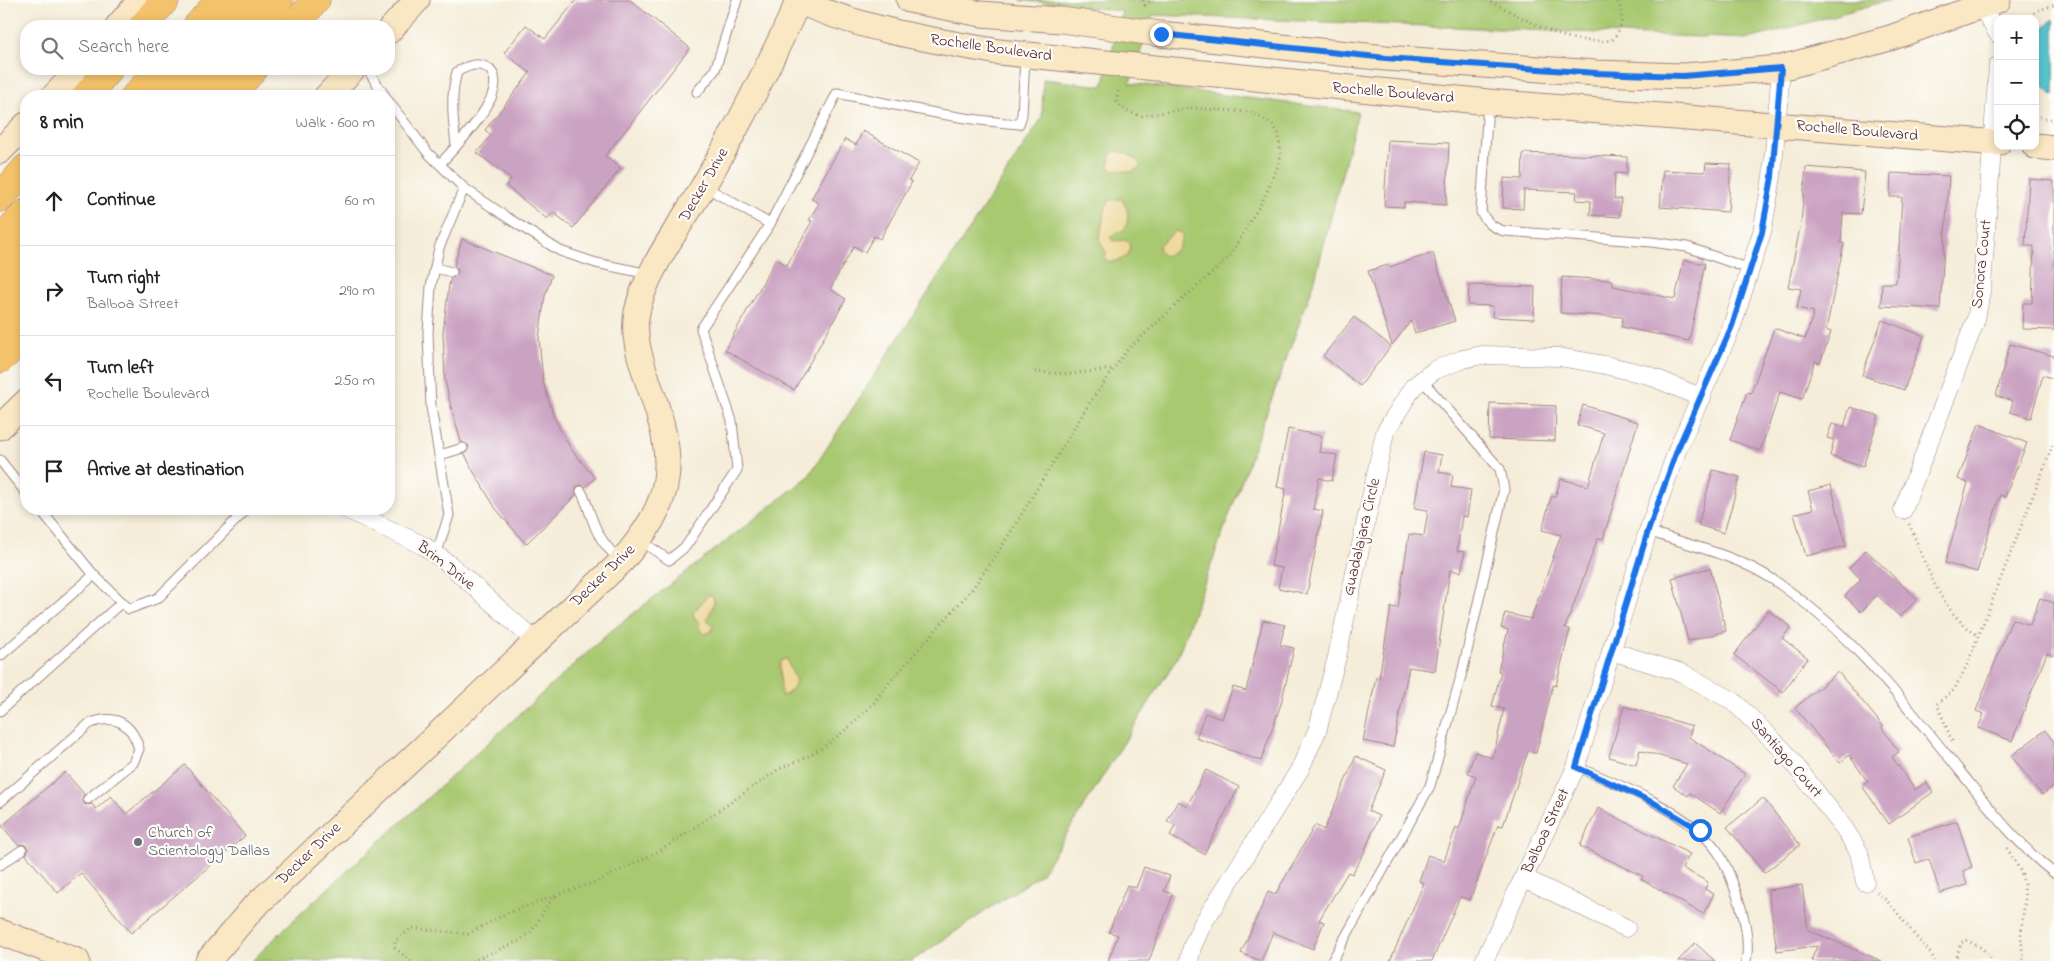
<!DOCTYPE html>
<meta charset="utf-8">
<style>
body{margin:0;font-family:"Indie Flower",sans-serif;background:#f6f6f6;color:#222}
.controls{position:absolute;right:15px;top:15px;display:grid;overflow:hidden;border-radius:10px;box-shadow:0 2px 8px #0003}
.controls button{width:45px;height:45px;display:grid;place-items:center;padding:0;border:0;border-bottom:1px solid #e0e0e0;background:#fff;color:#222;font:25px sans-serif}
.stop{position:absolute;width:15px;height:15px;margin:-11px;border:4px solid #1a73e8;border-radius:50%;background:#fff}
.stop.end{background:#1a73e8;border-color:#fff;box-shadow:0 1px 5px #0008}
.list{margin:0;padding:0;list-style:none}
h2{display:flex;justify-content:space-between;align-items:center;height:65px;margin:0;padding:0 20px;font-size:21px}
h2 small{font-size:16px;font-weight:400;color:#767676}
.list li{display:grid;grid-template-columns:32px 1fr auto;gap:15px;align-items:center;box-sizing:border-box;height:90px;padding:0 20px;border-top:1px solid #e0e0e0}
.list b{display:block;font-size:19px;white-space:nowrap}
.list p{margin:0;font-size:16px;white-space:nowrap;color:#767676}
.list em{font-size:16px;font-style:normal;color:#767676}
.icon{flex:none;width:28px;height:28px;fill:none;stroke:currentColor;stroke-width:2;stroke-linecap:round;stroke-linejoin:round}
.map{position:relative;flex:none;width:2054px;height:961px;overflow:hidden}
.search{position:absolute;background:#fff;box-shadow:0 2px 8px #0003;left:20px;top:20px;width:375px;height:55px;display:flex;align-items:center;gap:12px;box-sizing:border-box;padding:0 18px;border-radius:20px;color:#767676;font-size:19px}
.panel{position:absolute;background:#fff;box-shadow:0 2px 8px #0003;left:20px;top:90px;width:375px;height:425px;border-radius:20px}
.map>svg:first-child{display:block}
.green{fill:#a9c971;stroke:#7a744e}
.sand{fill:#eeda9e;stroke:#9c7c64}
.water{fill:#59c6d1;stroke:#52727e}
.building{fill:#caa2c2}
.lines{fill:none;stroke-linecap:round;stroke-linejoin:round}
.lane-casing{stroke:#a08682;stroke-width:11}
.street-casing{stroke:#a08682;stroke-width:19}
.secondary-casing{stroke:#a08682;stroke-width:27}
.highway-casing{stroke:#a08682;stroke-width:29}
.path{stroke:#a08682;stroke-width:3;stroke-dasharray:1 4;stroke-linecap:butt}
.lane{stroke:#fff;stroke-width:9}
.street{stroke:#fff;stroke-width:18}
.secondary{stroke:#fae7c3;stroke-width:25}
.highway{stroke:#f3c26a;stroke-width:28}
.route{stroke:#1a73e8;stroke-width:6}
.worship-dot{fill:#6b7280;stroke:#fdfcf7;stroke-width:2}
.labels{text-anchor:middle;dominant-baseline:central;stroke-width:4.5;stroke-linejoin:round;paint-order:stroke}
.street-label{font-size:16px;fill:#4a1f2b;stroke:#fdfcf7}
.worship-label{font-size:16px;fill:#5b616d;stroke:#fdfcf7;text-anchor:start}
</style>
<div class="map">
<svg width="2054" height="961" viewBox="0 0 2054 961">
<rect width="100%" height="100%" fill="#fdfcf7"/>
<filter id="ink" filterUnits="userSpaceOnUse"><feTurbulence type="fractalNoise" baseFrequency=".02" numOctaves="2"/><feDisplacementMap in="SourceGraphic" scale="10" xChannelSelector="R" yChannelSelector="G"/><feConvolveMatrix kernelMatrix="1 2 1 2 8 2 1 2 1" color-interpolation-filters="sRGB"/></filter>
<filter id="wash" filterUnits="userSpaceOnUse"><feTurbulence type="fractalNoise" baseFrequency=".0096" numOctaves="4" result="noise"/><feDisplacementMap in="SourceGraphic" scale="20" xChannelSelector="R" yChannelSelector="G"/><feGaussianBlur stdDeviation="1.12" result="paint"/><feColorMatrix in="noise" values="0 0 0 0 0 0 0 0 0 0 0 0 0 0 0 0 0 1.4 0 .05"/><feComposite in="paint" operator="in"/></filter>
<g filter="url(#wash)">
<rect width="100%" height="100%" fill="#f5edd9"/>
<!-- green -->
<polygon class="green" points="1021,0 1890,0 1749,39 1153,15 1130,83 1358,112 1314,283 1177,658 1042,873 912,961 252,961 288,925 611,631 808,477 1042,118 1043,79 1103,86 1122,11"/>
<!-- sand -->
<g class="sand">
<path d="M1115,151C1125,152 1136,157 1141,166L1131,172L1109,169L1110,156Z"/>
<path d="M1121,199C1129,209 1130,219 1124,230L1110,236L1113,241L1125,240L1130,244C1131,258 1123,259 1111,262L1105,260L1106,253L1099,239C1103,227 1103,208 1110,200Z"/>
<path d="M1175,231L1183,234C1180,246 1177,253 1164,256L1159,251V245Z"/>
<polygon points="708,595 713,596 714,603 707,620 713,626 711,632 703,634 699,628 699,621 695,619 693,613"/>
<path d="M786,658L796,681C793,689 790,694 781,696L780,662Z"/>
</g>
<!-- water -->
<path class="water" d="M2054,19V96C2033,81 2034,57 2036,33Z"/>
<g id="blocks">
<!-- building -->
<g class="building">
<polygon points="576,0 630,0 690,48 605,156 621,168 573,228 553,212 547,219 506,186 511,179 477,153 491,135 485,130 530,73 504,53 526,25 545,39"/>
<polygon points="863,131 919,163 909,180 912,182 880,239 874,236 865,252 854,246 830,289 846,299 794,390 725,350 776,259 787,265 812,221 809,220 819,203 811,199 845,139 856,145"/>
<polygon points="1388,140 1449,143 1446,205 1404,202 1404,207 1384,206"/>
<polygon points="1523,153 1627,157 1627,174 1615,173 1614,199 1621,199 1620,217 1590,215 1591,201 1576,200 1577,192 1524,190 1523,209 1503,208 1504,178 1522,179"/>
<polygon points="1706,163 1731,164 1728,212 1660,207 1663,170 1705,172"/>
<polygon points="1806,167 1865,172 1861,214 1843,213 1841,243 1844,243 1826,330 1831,332 1820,363 1815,361 1802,399 1780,392 1760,451 1730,440 1747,392 1751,393 1774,328 1805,339 1814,312 1797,308 1801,289 1788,287 1801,223"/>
<polygon points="1891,173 1949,176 1940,309 1881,306 1882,283 1896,283 1899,247 1902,197 1890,197"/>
<polygon points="2029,179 2054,181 2054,330 2022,329 2023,303 2032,303 2034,246 2025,246"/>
<polygon points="462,239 552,275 545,296 539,338 543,382 554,417 562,433 571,449 595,478 585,487 581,485 576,487 576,495 526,544 496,509 472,469 465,454 469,446 461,442 450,403 445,380 443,332 449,285 451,278 458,274 458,270 454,266"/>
<polygon points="1433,253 1455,321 1415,333 1411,321 1392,345 1368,271 1388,265 1389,267"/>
<polygon points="1684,260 1705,264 1689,341 1621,327 1623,317 1560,313 1562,277 1613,280 1613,286 1675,299"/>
<polygon points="1469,285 1535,287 1534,319 1492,317 1493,306 1468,305"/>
<polygon points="1354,317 1391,346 1360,386 1323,356"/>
<polygon points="1882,320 1924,336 1904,390 1862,375"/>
<polygon points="2010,344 2054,356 2054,379 2043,375 2031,418 2010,412 2013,401 1996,396"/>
<polygon points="1490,403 1556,406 1555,441 1489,439"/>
<polygon points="1583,405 1638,422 1603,539 1598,538 1565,628 1570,629 1556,686 1553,685 1536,753 1528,751 1503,826 1498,825 1470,900 1460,897 1432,961 1390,961 1424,883 1419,881 1428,855 1444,861 1456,827 1459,829 1476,776 1468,773 1475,752 1493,758 1504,709 1492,706 1501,672 1498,671 1508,630 1501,628 1505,613 1531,619 1561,535 1542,530 1551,497 1555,497 1561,479 1588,486 1604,433 1577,425"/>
<polygon points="1850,407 1879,416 1863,467 1830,456 1834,440 1827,438 1832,424 1844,427"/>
<polygon points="1979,424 2027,443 2005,497 2000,495 1977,572 1945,563 1968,483 1958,479"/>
<polygon points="1288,429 1322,436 1319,452 1337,455 1332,481 1319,478 1313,509 1323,511 1307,594 1278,588 1282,568 1271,566 1286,489 1277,487"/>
<polygon points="1424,452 1442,455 1439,472 1453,475 1451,487 1471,490 1467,517 1462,516 1457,551 1465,552 1461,572 1450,570 1435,671 1409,667 1393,747 1363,741 1376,677 1379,678 1391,607 1398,608 1409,534 1424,536 1428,510 1414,508"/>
<polygon points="1713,470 1740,477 1724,533 1698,525"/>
<polygon points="1831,485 1846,546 1806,556 1794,514 1813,509 1808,491"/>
<polygon points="1866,550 1917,599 1900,617 1877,595 1861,612 1845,596 1861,579 1849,568"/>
<polygon points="1710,568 1726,631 1688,641 1672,578"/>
<polygon points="2040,598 2054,603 2054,656 2047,653 2012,741 1978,728 1984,714 1976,711 2012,619 2030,625"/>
<polygon points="1768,610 1791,627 1782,638 1808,658 1783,692 1734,655"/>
<polygon points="1263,620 1285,625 1280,645 1294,648 1281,704 1261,761 1196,738 1205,713 1222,719 1233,687 1246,691"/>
<polygon points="1838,672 1883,726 1882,728 1899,752 1892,757 1915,790 1926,782 1933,792 1889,824 1862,786 1868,782 1849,755 1840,763 1795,708"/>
<polygon points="1624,706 1692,726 1689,737 1745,774 1720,813 1690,793 1688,796 1673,786 1687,764 1640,750 1636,765 1609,757"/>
<polygon points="2045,730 2054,742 2054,786 2042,795 2011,756"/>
<polygon points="1356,756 1386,770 1368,811 1379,816 1364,853 1352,874 1348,872 1319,920 1324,922 1313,949 1273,932 1261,961 1241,953 1268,892 1275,895 1315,825 1324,830"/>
<polygon points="185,765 245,836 131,933 81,873 58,893 26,855 28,850 27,846 22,844 18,845 2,826 65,772 84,794 82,799 85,805 92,804 96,809 111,796 126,814"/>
<polygon points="1206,770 1239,787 1204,854 1170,836 1175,825 1167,821 1178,801 1187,806"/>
<polygon points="1763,798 1800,845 1764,873 1727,827"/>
<polygon points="1598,808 1690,854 1682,868 1708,882 1705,889 1714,894 1703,914 1641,879 1643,876 1580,846"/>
<polygon points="1957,821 1972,867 1963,871 1967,885 1940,893 1929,859 1916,863 1908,837"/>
<polygon points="1144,867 1170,876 1164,891 1173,894 1149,961 1108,961 1118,935 1109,932 1127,885 1136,888"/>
<polygon points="1802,885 1808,930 1882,961 1811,961 1817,946 1777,951 1768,890"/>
<polygon points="1695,943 1715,961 1678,961"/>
</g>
</g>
</g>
<g filter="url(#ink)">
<use href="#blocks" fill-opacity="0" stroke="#a08682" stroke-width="1"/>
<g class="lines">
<!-- lane casing -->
<g class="lane-casing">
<g id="lane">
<polyline points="367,69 385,96"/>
<polyline points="697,92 715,70 737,0"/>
<polyline points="389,102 428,153 464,188 508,218 560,251 596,263 649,274"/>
<path d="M1488,104L1481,212C1487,223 1492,227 1504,231L1652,242L1687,247L1750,269"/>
<path d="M440,164C454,148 518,86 486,67C477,62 465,67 457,72C450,96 453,120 456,145"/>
<path d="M770,224L837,93C897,105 958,120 1019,124L1022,115L1025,57"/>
<polyline points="435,268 452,272"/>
<polyline points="440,455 463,448"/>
<polyline points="0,460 26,493"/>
<path d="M581,491C587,502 589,512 594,524C599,539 609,549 619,560"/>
<path d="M1648,531C1688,545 1736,555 1772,579C1848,629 1903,701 1959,770C1988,806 2017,845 2054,873"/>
<polyline points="640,540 669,560 686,546 737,470 732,421 701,329 770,224 704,186"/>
<polyline points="436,555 449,515 431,407 428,333 431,286 439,248 464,188"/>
<polyline points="94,575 129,609 158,598 247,509"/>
<polyline points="0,656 94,575 40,509"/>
<polyline points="0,711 122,602"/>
<path d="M1576,767C1619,784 1693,814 1718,852C1728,867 1733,884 1739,901C1745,920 1750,942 1746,961"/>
<path d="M0,802L89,724C115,713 132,723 139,749L133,763L88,799"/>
<polyline points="0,865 22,850"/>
<polyline points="1332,961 1430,786 1463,669 1504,489 1500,469 1422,380"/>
</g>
</g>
<!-- street casing -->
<g class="street-casing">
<g id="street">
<polyline points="1978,0 1998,34"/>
<polyline points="346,509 424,546 449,564 535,641"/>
<polyline points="1903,510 1976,319 1982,286 1998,66"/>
<polyline points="1611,651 1682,673 1733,701 1784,751 1844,828 1859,852 1865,882"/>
<polyline points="1524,878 1626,928"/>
<polyline points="1189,961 1192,947 1202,925 1300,769 1317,731 1337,657 1385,432 1413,387 1435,370 1463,359 1482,355 1559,357 1605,365 1648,375 1702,398"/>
<polyline points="1484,961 1576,767 1648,531 1678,448 1732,326 1762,232 1772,177 1781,68"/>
</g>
</g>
<!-- secondary casing -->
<g class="secondary-casing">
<g id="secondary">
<path d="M796,0C860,29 931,40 999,52L1488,102L1998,143"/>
<polyline points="909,0 981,14 1061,20 1161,34 1386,58 1596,73 1683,76 1781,68 1890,38 1998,0"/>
<polyline points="118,26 141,0"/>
<polyline points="389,31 417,0"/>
<polyline points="54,96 80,69"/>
<polyline points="327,96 353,69"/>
<polyline points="2035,146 2054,148"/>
<polyline points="0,151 26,125"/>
<polyline points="0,427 26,402"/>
<polyline points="0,932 77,961"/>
<path d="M208,961L252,909L621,562C676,499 677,462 649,385C641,361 632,337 637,312C645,271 683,222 704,185C739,125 770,64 799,0"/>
</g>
</g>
<!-- highway casing -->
<g class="highway-casing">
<g id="highway">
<polyline points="143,26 165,0"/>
<polyline points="197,26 220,0"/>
<polyline points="228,26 250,0"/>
<polyline points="256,26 279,0"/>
<polyline points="293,26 316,0"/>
<polyline points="86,96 109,69"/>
<polyline points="135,96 160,69"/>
<polyline points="167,96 191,69"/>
<polyline points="195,96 219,69"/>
<polyline points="229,96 254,69"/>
<polyline points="0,198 26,168"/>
<polyline points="0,240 26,213"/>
<polyline points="0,270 26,245"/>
<polyline points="0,300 26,274"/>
<polyline points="0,333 26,307"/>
<polyline points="0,359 26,337"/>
</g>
</g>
<!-- path -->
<g class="path">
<polyline points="1143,0 1145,5 1152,0"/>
<path d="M1486,0C1534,20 1557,46 1612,40C1623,28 1625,15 1617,0"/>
<polyline points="2026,19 2037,11 2054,5"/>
<polyline points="2035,116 2054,120"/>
<polyline points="1035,372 1070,374 1113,369"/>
<path d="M1909,524C1927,564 1938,611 1979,636"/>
<polyline points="1952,741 1937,704 1954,690 1967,665 2054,442"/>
<polyline points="2007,848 2021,872 2024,884 2025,897 2021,933 2023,961"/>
<path d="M1877,892C1892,904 1901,918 1913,933C1921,943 1930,950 1935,961"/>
<polyline points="411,961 395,948 395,941 412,928 468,934 507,913 558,895"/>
<polyline points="472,961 519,941 531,932 547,906 558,894 597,882 663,849 779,769 807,757 831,742 850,726 873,704 888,684 972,589 999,551 1089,404 1127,350 1229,257 1263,200 1278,166 1281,154 1278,132 1272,124 1250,112 1191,108 1141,116 1126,111 1117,102 1118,91"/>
<polyline points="1955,961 1961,943 1966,940 1982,948 1993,961"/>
</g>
<!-- lane -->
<use href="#lane" class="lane"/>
<!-- street -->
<use href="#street" class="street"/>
<!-- secondary -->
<use href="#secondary" class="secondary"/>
<!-- highway -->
<use href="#highway" class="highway"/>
</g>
</g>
<g class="lines" filter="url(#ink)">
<!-- route -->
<polyline class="route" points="1161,34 1386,58 1596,73 1683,76 1781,68 1772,177 1762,232 1732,326 1678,448 1648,531 1576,767 1656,804 1700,830"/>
</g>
<!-- markers -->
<circle class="worship-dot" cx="138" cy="842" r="5"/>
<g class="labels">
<!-- street labels -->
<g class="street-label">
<text transform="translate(991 48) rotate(8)">Rochelle Boulevard</text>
<text transform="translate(1393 93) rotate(5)">Rochelle Boulevard</text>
<text transform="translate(1857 131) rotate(5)">Rochelle Boulevard</text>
<text transform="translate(704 185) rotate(-60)">Decker Drive</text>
<text transform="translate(1982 264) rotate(-84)">Sonora Court</text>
<text transform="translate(1362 537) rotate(-77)">Guadalajara Circle</text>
<text transform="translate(446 566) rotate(38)">Brim Drive</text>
<text transform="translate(603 576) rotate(-44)">Decker Drive</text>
<text transform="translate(1786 758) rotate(49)">Santiago Court</text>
<text transform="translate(1546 831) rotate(-65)">Balboa Street</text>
<text transform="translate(309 854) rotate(-44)">Decker Drive</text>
</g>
<!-- worship labels -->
<g class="worship-label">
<text x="148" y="833">Church of<tspan x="148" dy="18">Scientology Dallas</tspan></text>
</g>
</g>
</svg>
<div class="controls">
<button>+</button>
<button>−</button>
<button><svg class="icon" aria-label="locate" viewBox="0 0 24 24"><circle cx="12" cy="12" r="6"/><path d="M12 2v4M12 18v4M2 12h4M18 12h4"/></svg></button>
</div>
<div class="stop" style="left:1700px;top:830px"></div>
<div class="stop end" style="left:1161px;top:34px"></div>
<div class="search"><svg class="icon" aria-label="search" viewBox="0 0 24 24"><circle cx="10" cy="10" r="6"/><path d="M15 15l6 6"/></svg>Search here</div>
<section class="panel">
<h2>8 min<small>Walk · 600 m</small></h2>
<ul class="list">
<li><svg class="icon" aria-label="ahead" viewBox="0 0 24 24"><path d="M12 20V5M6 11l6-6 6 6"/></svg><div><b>Continue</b></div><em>60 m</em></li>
<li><svg class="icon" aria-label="right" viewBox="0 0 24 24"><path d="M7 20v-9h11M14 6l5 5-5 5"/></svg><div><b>Turn right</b><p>Balboa Street</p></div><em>290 m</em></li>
<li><svg class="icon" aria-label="left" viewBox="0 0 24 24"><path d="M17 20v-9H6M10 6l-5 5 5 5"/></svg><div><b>Turn left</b><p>Rochelle Boulevard</p></div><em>250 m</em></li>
<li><svg class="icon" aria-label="arrive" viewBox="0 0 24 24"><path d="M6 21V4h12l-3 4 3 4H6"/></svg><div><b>Arrive at destination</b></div></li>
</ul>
</section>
</div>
